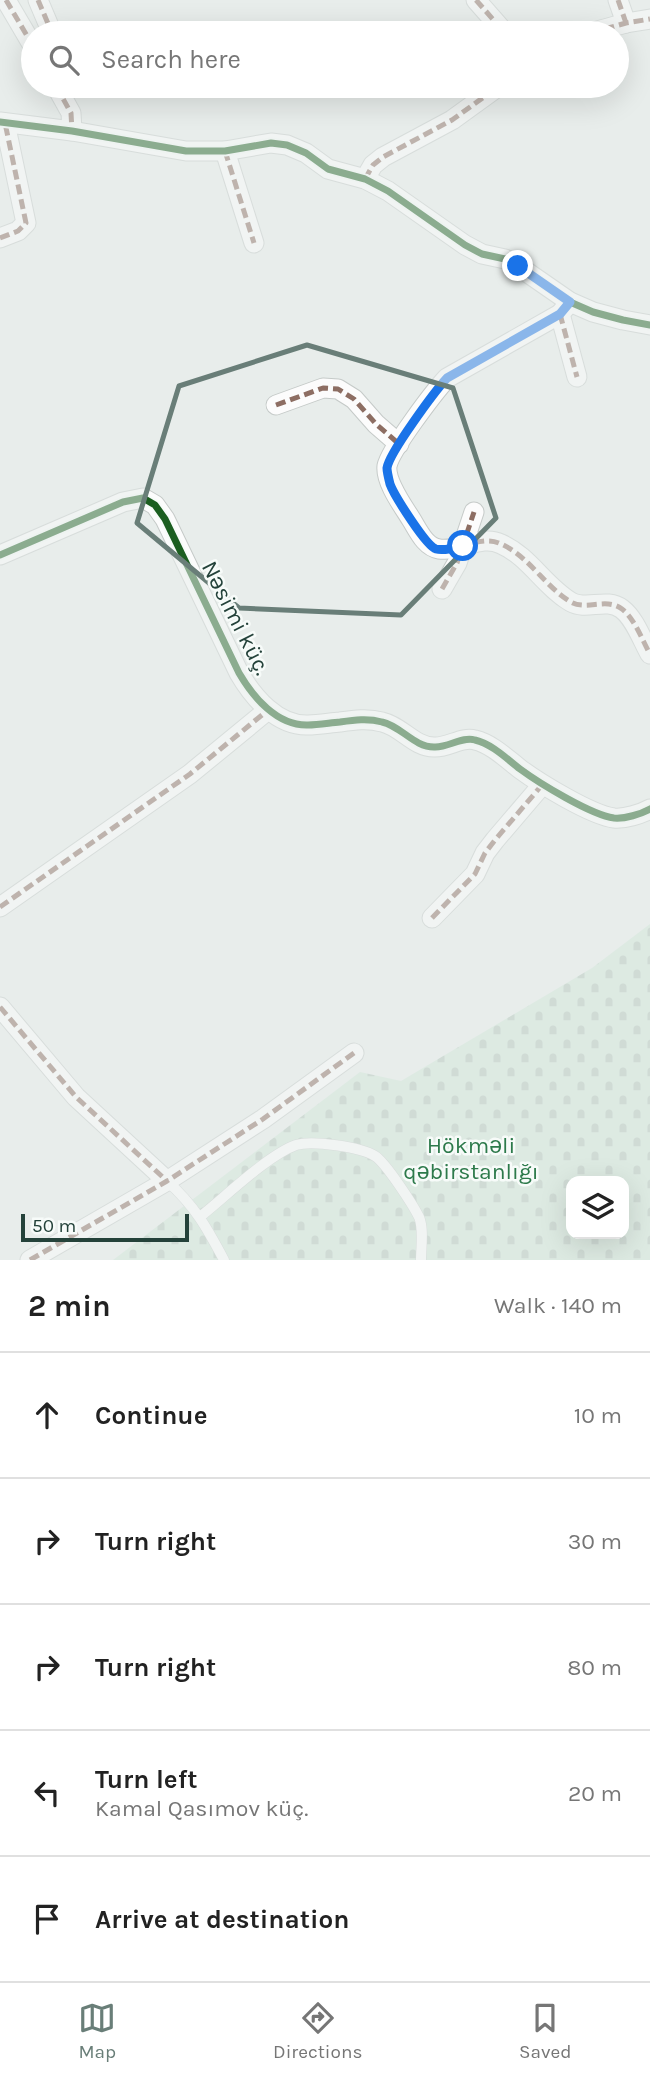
<!DOCTYPE html>
<meta charset="utf-8">
<style>
body{margin:0;font-family:Karla,sans-serif;background:#f6f6f6;color:#222}
.controls{position:absolute;right:21px;bottom:21px;display:grid;overflow:hidden;border-radius:14px;box-shadow:0 7px 28px #0002}
.controls button{width:63px;height:63px;display:grid;place-items:center;padding:0;border:0;border-bottom:2px solid #e0e0e0;background:#fff;color:#222;font:35px sans-serif}
.scale{position:absolute;left:21px;bottom:18px;width:168px;box-sizing:border-box;padding-left:7px;border:4px solid #24423a;border-top:0;font-size:19px;line-height:24px;white-space:nowrap;color:#24423a;-webkit-text-stroke:5px #f7fbf9;paint-order:stroke}
.stop{position:absolute;width:21px;height:21px;margin:-16px;border:5px solid #1a73e8;border-radius:50%;background:#fff}
.stop.end{background:#1a73e8;border-color:#fff;box-shadow:0 2px 7px #0008}
.list{margin:0;padding:0;list-style:none}
h2{display:flex;justify-content:space-between;align-items:center;height:91px;margin:0;padding:0 28px;font-size:30px}
h2 small{font-size:23px;font-weight:400;color:#767676}
.list li{display:grid;grid-template-columns:46px 1fr auto;gap:21px;align-items:center;box-sizing:border-box;height:126px;padding:0 28px;border-top:2px solid #e0e0e0}
.list b{display:block;font-size:26px;white-space:nowrap}
.list p{margin:0;font-size:23px;white-space:nowrap;color:#767676}
.list em{font-size:23px;font-style:normal;color:#767676}
.icon{flex:none;width:38px;height:38px;fill:none;stroke:currentColor;stroke-width:2;stroke-linecap:round;stroke-linejoin:round}
.map{position:relative;flex:none;width:650px;height:1260px;overflow:hidden}
.search{position:absolute;background:#fff;box-shadow:0 7px 28px #0002;left:21px;right:21px;top:21px;height:77px;display:flex;align-items:center;gap:18px;box-sizing:border-box;padding:0 24px;border-radius:38px;color:#767676;font-size:26px}
.sheet{height:721px;background:#fff}
nav{display:flex;justify-content:space-around;align-items:center;box-sizing:border-box;height:98px;border-top:2px solid #e0e0e0;background:#fff;font-size:19px;color:#767676}
nav a{display:grid;justify-items:center;gap:4px}
nav .on{color:#697e78}
.map>svg:first-child{display:block}
.cemetery{fill:url(#cemetery-stones);fill-rule:evenodd}
.lines{fill:none;stroke-linecap:round;stroke-linejoin:round}
.lane-casing{stroke:#c5cac8;stroke-width:11}
.street-casing{stroke:#c5cac8;stroke-width:21}
.lane{stroke:#fcfcfc;stroke-width:10}
.street{stroke:#fcfcfc;stroke-width:19}
.quiet{stroke:#8d6e63;stroke-width:5;stroke-dasharray:10 5;stroke-linecap:butt}
.cycleway-casing{stroke:#f7fbf9;stroke-width:11}
.cycleway{stroke:#1b5e20;stroke-width:7}
.route{stroke:#1a73e8;stroke-width:9}
.marked{fill:none;stroke:#697e78;stroke-width:5;stroke-linejoin:round}
.labels{text-anchor:middle;dominant-baseline:central;stroke-width:5;stroke-linejoin:round;paint-order:stroke}
.street-label{font-size:23px;fill:#24423a;stroke:#f7fbf9}
.park-label{font-size:23px;fill:#2d7a4b;stroke:#f7fbf9}
</style>
<div class="map">
<svg width="650" height="1260" viewBox="0 0 650 1260">
<defs>
<pattern id="cemetery-stones" width="16" height="16" patternUnits="userSpaceOnUse" patternTransform="scale(1.75)"><rect width="16" height="16" fill="#d1e6d8"/><path d="M2 7V4a2 2 0 0 1 4 0v3zM10 15v-3a2 2 0 0 1 4 0v3z" fill="#b3c6ba"/></pattern>
</defs>
<rect width="100%" height="100%" fill="#e8edeb"/>
<!-- cemetery -->
<path class="cemetery" d="M650,924V1260H113L360,1072L401,1081L592,968ZM571,1181H624V1234H571Z"/>
<g class="lines">
<!-- lane casing -->
<g class="lane-casing">
<g id="lane">
<path d="M167,1181C195,1206 207,1228 224,1260"/>
<path d="M201,1216C225,1197 268,1155 296,1145C312,1140 361,1147 375,1156C386,1163 413,1205 419,1217C424,1228 421,1248 421,1260"/>
</g>
</g>
<!-- street casing -->
<g class="street-casing">
<g id="street">
<polyline points="6,0 33,46"/>
<polyline points="38,0 52,33"/>
<polyline points="476,0 505,33"/>
<polyline points="618,0 626,23"/>
<polyline points="590,33 626,23 650,19"/>
<polyline points="56,86 71,113 72,131"/>
<polyline points="0,122 72,131 186,151 225,151 271,143 287,145 306,153 328,169 365,179 388,191 465,245 482,254 505,259 518,266 570,302 593,312 623,320 650,325"/>
<polyline points="225,151 254,243"/>
<polyline points="365,179 373,165 383,157 452,120 499,86"/>
<polyline points="0,238 18,231 26,223 5,123"/>
<path d="M570,302L560,314L447,378C434,392 390,450 387,466C385,482 403,506 411,519C418,530 425,547 439,549C461,552 481,534 501,544C529,556 545,587 571,602C587,611 606,597 622,609C635,619 642,640 650,654"/>
<polyline points="560,314 577,377"/>
<polyline points="276,405 323,388 338,389 354,399 376,424 399,444"/>
<path d="M0,555L123,502L143,498L155,505L165,519L239,673C253,697 277,726 308,725C318,725 329,723 340,722C354,720 368,718 382,722C401,726 414,747 434,747C448,748 462,736 475,740C492,744 507,759 520,769C539,783 591,815 614,818C625,819 641,814 650,809"/>
<polyline points="442,589 457,563 474,512"/>
<polyline points="0,907 190,774 268,710"/>
<polyline points="432,918 475,874 485,853 495,840 542,785"/>
<polyline points="0,1007 76,1097 167,1181"/>
<polyline points="30,1260 167,1181 263,1119 354,1053"/>
</g>
</g>
<!-- lane -->
<use href="#lane" class="lane"/>
<!-- street -->
<use href="#street" class="street"/>
<!-- quiet -->
<g class="quiet">
<polyline points="6,0 33,46"/>
<polyline points="38,0 52,33"/>
<polyline points="476,0 505,33"/>
<polyline points="618,0 626,23"/>
<polyline points="590,33 626,23 650,19"/>
<polyline points="56,86 71,113 72,131"/>
<polyline points="225,151 254,243"/>
<polyline points="365,179 373,165 383,157 452,120 499,86"/>
<polyline points="0,238 18,231 26,223 5,123"/>
<path d="M570,302L560,314L447,378C434,392 390,450 387,466C385,482 403,506 411,519C418,530 425,547 439,549C461,552 481,534 501,544C529,556 545,587 571,602C587,611 606,597 622,609C635,619 642,640 650,654"/>
<polyline points="560,314 577,377"/>
<polyline points="276,405 323,388 338,389 354,399 376,424 399,444"/>
<polyline points="442,589 457,563 474,512"/>
<polyline points="0,907 190,774 268,710"/>
<polyline points="432,918 475,874 485,853 495,840 542,785"/>
<polyline points="0,1007 76,1097 167,1181"/>
<polyline points="30,1260 167,1181 263,1119 354,1053"/>
</g>
<!-- cycleway casing -->
<g class="cycleway-casing">
<g id="cycleway">
<polyline points="0,122 72,131 186,151 225,151 271,143 287,145 306,153 328,169 365,179 388,191 465,245 482,254 505,259 518,266 570,302 593,312 623,320 650,325"/>
<path d="M0,555L123,502L143,498L155,505L165,519L239,673C253,697 277,726 308,725C318,725 329,723 340,722C354,720 368,718 382,722C401,726 414,747 434,747C448,748 462,736 475,740C492,744 507,759 520,769C539,783 591,815 614,818C625,819 641,814 650,809"/>
</g>
</g>
<!-- cycleway -->
<use href="#cycleway" class="cycleway"/>
</g>
<g class="lines">
<!-- route -->
<path class="route" d="M463,546C455,548 444,551 436,549C426,546 394,495 390,484C389,480 387,471 387,468C389,453 435,391 447,378L560,314L570,302L518,266"/>
</g>
<!-- marked area -->
<path d="M0 0H650V1260H0ZM307,345L453,388L496,518L401,615L239,608L137,523L179,386Z" fill="#e8edeb" fill-opacity=".55" fill-rule="evenodd"/>
<path class="marked" d="M307,345L453,388L496,518L401,615L239,608L137,523L179,386Z"/>
<g class="labels">
<!-- street labels -->
<g class="street-label">
<text transform="translate(236 618) rotate(63)">Nəsimi küç.</text>
</g>
<!-- park labels -->
<g class="park-label">
<text x="471" y="1145">Hökməli<tspan x="471" dy="26">qəbirstanlığı</tspan></text>
</g>
</g>
</svg>
<div class="controls">
<button><svg class="icon" aria-label="layers" viewBox="0 0 24 24"><path d="M12 4l9 5-9 5-9-5zM3 14l9 5 9-5"/></svg></button>
</div>
<div class="scale">50 m</div>
<div class="stop" style="left:463px;top:546px"></div>
<div class="stop end" style="left:518px;top:266px"></div>
<div class="search"><svg class="icon" aria-label="search" viewBox="0 0 24 24"><circle cx="10" cy="10" r="6"/><path d="M15 15l6 6"/></svg>Search here</div>
</div>
<section class="sheet">
<h2>2 min<small>Walk · 140 m</small></h2>
<ul class="list">
<li><svg class="icon" aria-label="ahead" viewBox="0 0 24 24"><path d="M12 20V5M6 11l6-6 6 6"/></svg><div><b>Continue</b></div><em>10 m</em></li>
<li><svg class="icon" aria-label="right" viewBox="0 0 24 24"><path d="M7 20v-9h11M14 6l5 5-5 5"/></svg><div><b>Turn right</b></div><em>30 m</em></li>
<li><svg class="icon" aria-label="right" viewBox="0 0 24 24"><path d="M7 20v-9h11M14 6l5 5-5 5"/></svg><div><b>Turn right</b></div><em>80 m</em></li>
<li><svg class="icon" aria-label="left" viewBox="0 0 24 24"><path d="M17 20v-9H6M10 6l-5 5 5 5"/></svg><div><b>Turn left</b><p>Kamal Qasımov küç.</p></div><em>20 m</em></li>
<li><svg class="icon" aria-label="arrive" viewBox="0 0 24 24"><path d="M6 21V4h12l-3 4 3 4H6"/></svg><div><b>Arrive at destination</b></div></li>
</ul>
</section>
<nav>
<a class="on"><svg class="icon" aria-label="map" viewBox="0 0 24 24"><path d="M3 6l6-2 6 2 6-2v14l-6 2-6-2-6 2zM9 4v14M15 6v14"/></svg>Map</a>
<a><svg class="icon" aria-label="directions" viewBox="0 0 24 24"><path d="M12 3l9 9-9 9-9-9zM9 14v-3h6M13 9l2 2-2 2"/></svg>Directions</a>
<a><svg class="icon" aria-label="saved" viewBox="0 0 24 24"><path d="M7 4h10v16l-5-4-5 4z"/></svg>Saved</a>
</nav>
